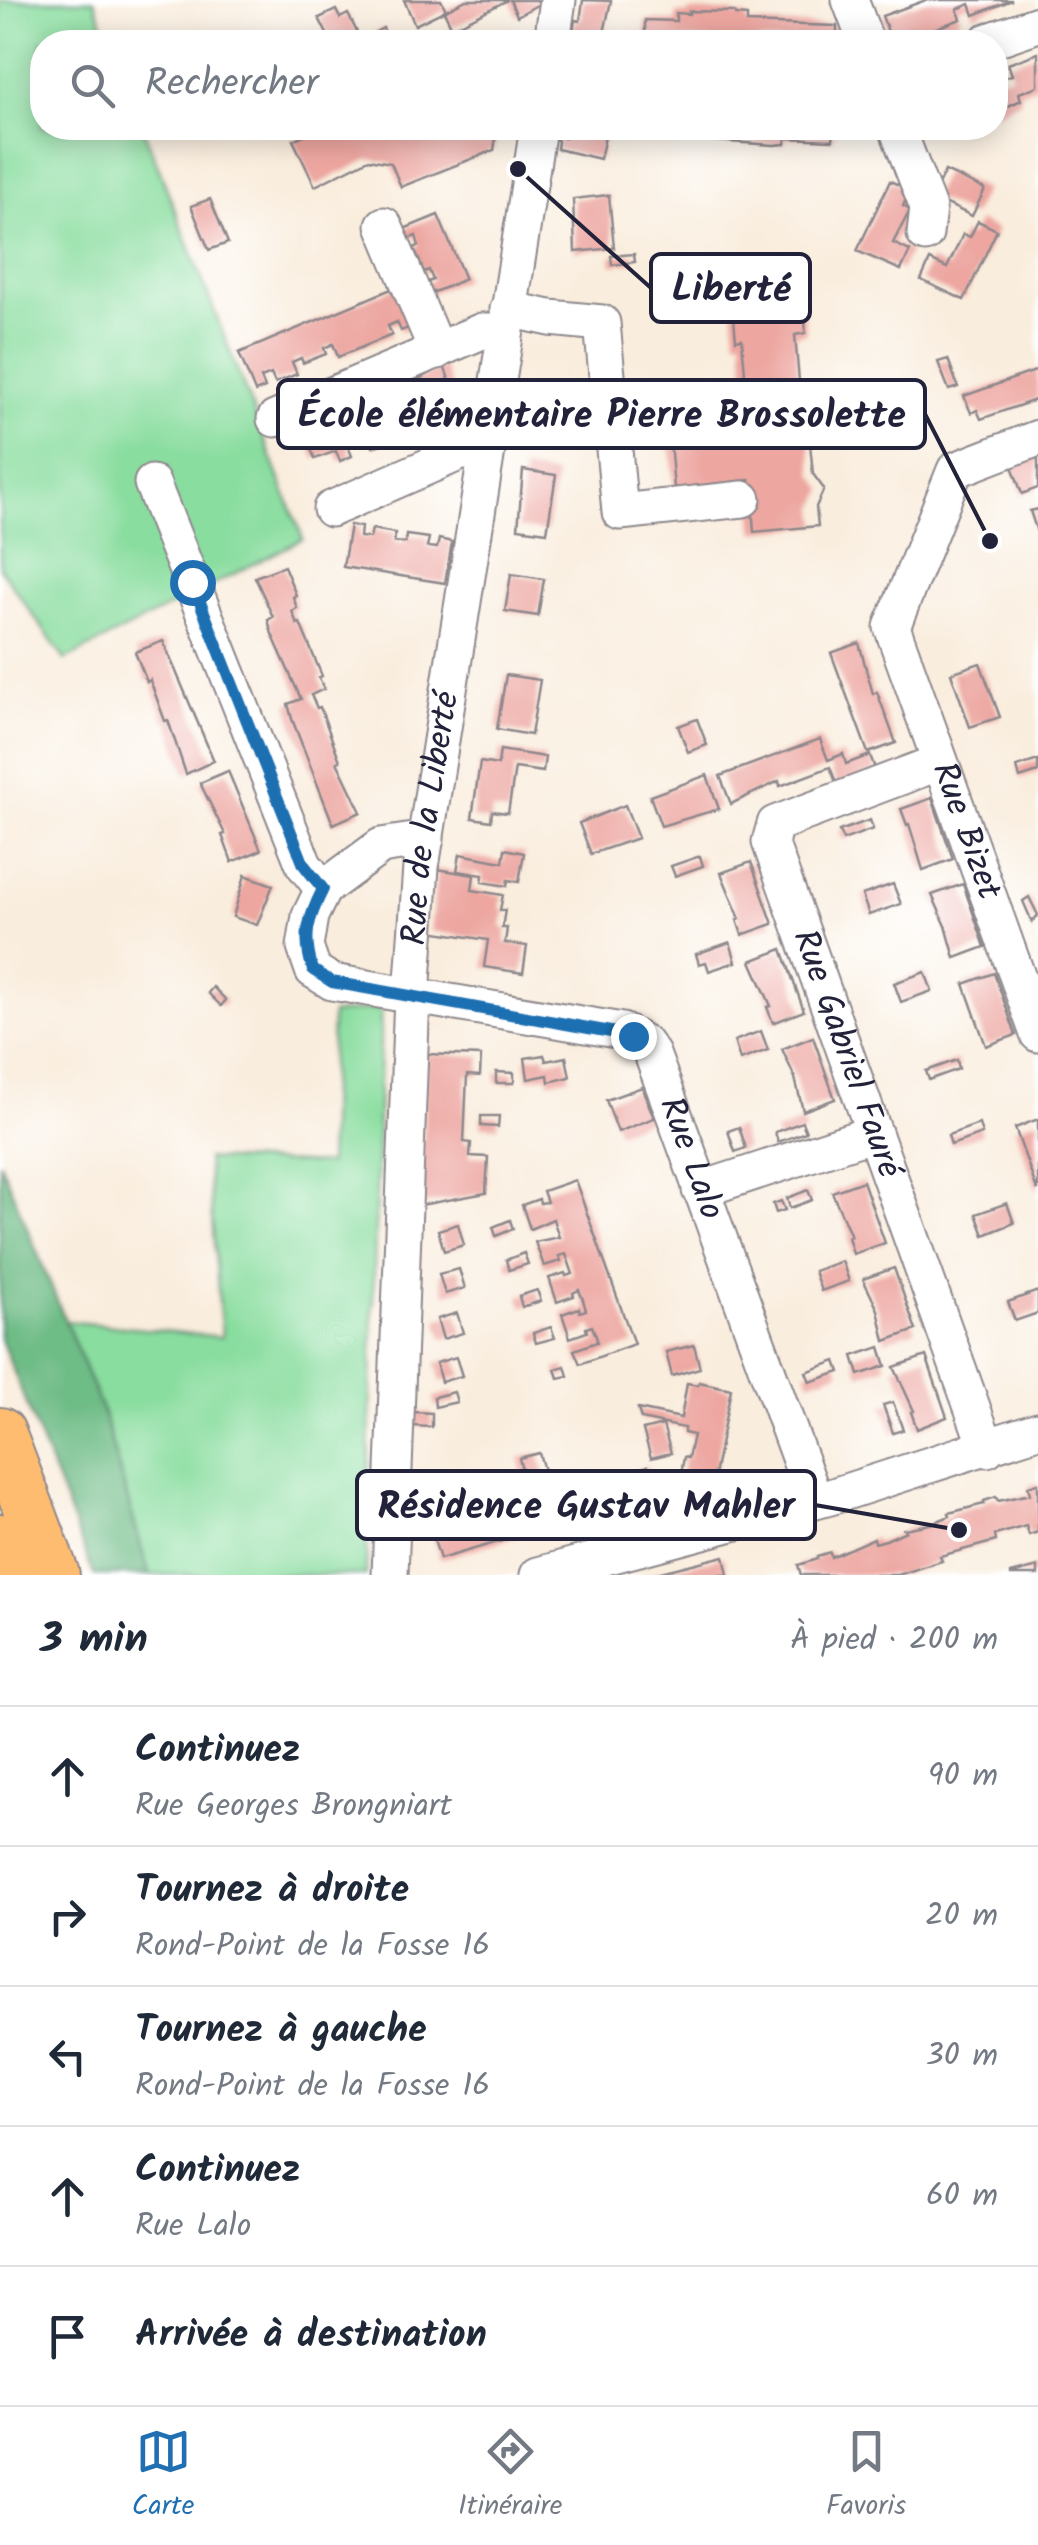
<!DOCTYPE html>
<html lang="fr">
<meta charset="utf-8">
<style>
body{margin:0;font-family:Kalam,sans-serif;background:#f2f2f3;color:#1f2937}
.stop{position:absolute;width:30px;height:30px;margin:-22px;border:8px solid #1f6fb2;border-radius:50%;background:#fff}
.stop.end{background:#1f6fb2;border-color:#fff;box-shadow:0 2px 10px #0008}
.list{margin:0;padding:0;list-style:none}
h2{display:flex;justify-content:space-between;align-items:center;height:130px;margin:0;padding:0 40px;font-size:42px}
h2 small{font-size:32px;font-weight:400;color:#747a83}
.list li{display:grid;grid-template-columns:65px 1fr auto;gap:30px;align-items:center;box-sizing:border-box;height:140px;padding:0 40px;border-top:2px solid #e0e1e3}
.list b{display:block;font-size:38px;white-space:nowrap}
.list p{margin:0;font-size:32px;white-space:nowrap;color:#747a83}
.list em{font-size:32px;font-style:normal;color:#747a83}
.icon{flex:none;width:55px;height:55px;fill:none;stroke:currentColor;stroke-width:2;stroke-linecap:round;stroke-linejoin:round}
.map{position:relative;flex:none;width:1038px;height:1575px;overflow:hidden}
.search{position:absolute;background:#fff;box-shadow:0 5px 25px #0003;left:30px;right:30px;top:30px;height:110px;display:flex;align-items:center;gap:25px;box-sizing:border-box;padding:0 35px;border-radius:40px;color:#747a83;font-size:38px}
.sheet{height:830px;background:#fff}
nav{display:flex;justify-content:space-around;align-items:center;box-sizing:border-box;height:140px;border-top:2px solid #e0e1e3;background:#fff;font-size:28px;color:#747a83}
nav a{display:grid;justify-items:center;gap:5px}
nav .on{color:#1f6fb2}
.map>svg:first-child{display:block}
.green{fill:#89dd9f;stroke:#56806d;stroke-width:2.5}
.forest{fill:#6ebc86;stroke:#486f60;stroke-width:2.5}
.building{fill:#eda6a0}
.lines{fill:none;stroke-linecap:round;stroke-linejoin:round}
.minor-casing{stroke:#8e888c;stroke-width:39}
.highway-casing{stroke:#8e888c;stroke-width:54}
.minor{stroke:#fff;stroke-width:35}
.highway{stroke:#febc71;stroke-width:50}
.route{stroke:#1f6fb2;stroke-width:12}
.labels{text-anchor:middle;dominant-baseline:central;stroke-width:10;stroke-linejoin:round;paint-order:stroke}
.street-label{font-size:35px;fill:#22223b;stroke:#fff}
.leader{fill:none;stroke:#22223b;stroke-width:4}
.callout-dot{fill:#22223b;stroke:#fff;stroke-width:4}
.callout{fill:#fff;stroke:#22223b;stroke-width:4}
.callout-label{font-size:38px;text-anchor:middle;font-weight:bold;fill:#22223b}
</style>
<div class="map">
<svg width="1038" height="1575" viewBox="0 0 1038 1575">
<rect width="100%" height="100%" fill="#fff"/>
<filter id="ink" filterUnits="userSpaceOnUse"><feTurbulence type="fractalNoise" baseFrequency=".01" numOctaves="2"/><feDisplacementMap in="SourceGraphic" scale="20" xChannelSelector="R" yChannelSelector="G"/><feConvolveMatrix kernelMatrix="1 2 1 2 8 2 1 2 1" color-interpolation-filters="sRGB"/></filter>
<filter id="wash" filterUnits="userSpaceOnUse"><feTurbulence type="fractalNoise" baseFrequency=".0048" numOctaves="4" result="noise"/><feDisplacementMap in="SourceGraphic" scale="40" xChannelSelector="R" yChannelSelector="G"/><feGaussianBlur stdDeviation="2.25" result="paint"/><feColorMatrix in="noise" values="0 0 0 0 0 0 0 0 0 0 0 0 0 0 0 0 0 1.4 0 .05"/><feComposite in="paint" operator="in"/></filter>
<g filter="url(#wash)">
<rect width="100%" height="100%" fill="#f9eddd"/>
<!-- green -->
<g class="green">
<polygon points="0,0 94,0 110,42 42,42 42,128 143,128 303,539 65,660 0,568"/>
<polygon points="381,1008 366,1575 149,1575 102,1410 65,1321 222,1337 207,1159 328,1164 332,1014"/>
</g>
<!-- forest -->
<polygon class="forest" points="0,1162 102,1410 149,1575 94,1575 0,1337"/>
<g id="blocks">
<!-- building -->
<g class="building">
<polygon points="404,0 441,0 446,10 415,25"/>
<polygon points="466,0 508,0 452,28 444,11"/>
<polygon points="510,0 537,0 539,4 517,16"/>
<polygon points="583,0 611,1 602,42 571,42 575,20 580,21"/>
<polygon points="926,0 1012,0 974,15 970,4 957,9 961,19 912,37 914,42 892,42 882,16"/>
<polygon points="336,10 340,18 348,14 362,42 331,42 319,18"/>
<polygon points="689,11 734,12 735,15 747,16 747,23 837,26 837,42 675,40 675,42 645,42 645,20 676,21 676,13 689,14"/>
<polygon points="383,28 388,39 378,42 374,33"/>
<polygon points="1038,53 1038,86 1019,93 1021,100 996,112 996,71 999,79 1012,75 1008,64"/>
<polygon points="318,128 492,128 491,136 496,137 494,150 401,187 391,163 369,159 315,186 293,140"/>
<polygon points="567,128 607,128 600,159 557,149 558,141 555,136 565,138"/>
<polygon points="635,128 834,128 833,140 786,138 785,144 774,145 715,141 715,133 635,131"/>
<polygon points="945,171 985,189 972,216 932,197"/>
<polygon points="890,181 910,190 903,206 910,210 893,243 910,251 901,270 857,251"/>
<polygon points="609,195 614,248 575,252 573,199"/>
<polygon points="210,199 228,243 209,250 191,206"/>
<polygon points="438,215 465,279 425,296 421,285 433,280 429,270 424,272 414,248 419,246 416,236 403,241 399,231"/>
<polygon points="978,221 997,230 964,300 921,280 930,260 947,268 963,234 970,237"/>
<polygon points="634,254 635,262 612,265 611,256"/>
<polygon points="788,264 789,281 795,280 797,298 803,297 806,333 795,335 801,404 806,403 813,474 824,489 816,507 818,526 754,532 750,480 674,488 669,431 744,424 743,409 748,409 742,339 736,340 731,286 737,285 735,268"/>
<polygon points="396,287 413,326 401,331 397,322 388,326 392,335 338,357 333,344 324,348 326,354 303,363 301,358 292,362 297,374 275,383 271,374 261,378 265,388 255,392 239,353"/>
<polygon points="948,359 958,387 949,390 938,362"/>
<polygon points="444,366 455,395 426,407 423,401 411,406 420,428 407,434 403,424 382,432 386,442 373,447 369,437 348,446 352,456 340,461 336,451 315,459 301,424 322,415 329,433 341,428 334,410 355,401 363,420 375,415 367,397 389,388 396,406 409,401 401,383 415,378 416,381"/>
<polygon points="1038,370 1038,399 981,419 977,410 971,413 964,396"/>
<polygon points="1038,456 1038,488 1022,494 1012,466"/>
<polygon points="523,470 556,475 547,532 518,528"/>
<polygon points="1038,509 1038,532 1037,532 1030,511"/>
<polygon points="350,525 361,527 360,537 370,538 372,529 395,533 394,542 405,543 406,535 429,538 427,547 437,548 439,539 452,542 445,583 343,567"/>
<polygon points="284,566 296,595 293,597 297,608 292,611 297,624 300,623 322,676 319,678 324,689 311,695 317,708 320,707 340,761 337,762 361,812 333,824 292,719 288,704 301,699 272,634 268,620 273,617 255,577"/>
<polygon points="511,574 544,579 538,616 505,611"/>
<polygon points="163,641 214,761 186,774 168,720 165,721 150,680 147,682 135,652"/>
<polygon points="859,643 873,694 877,692 896,743 868,753 831,653"/>
<polygon points="980,663 1000,717 970,727 951,673"/>
<polygon points="506,675 540,680 531,735 497,729"/>
<polygon points="697,719 707,745 688,752 678,726"/>
<polygon points="820,739 828,760 843,754 846,764 870,755 876,771 837,785 830,767 780,786 779,781 731,804 720,776"/>
<polygon points="500,750 545,757 543,772 515,768 508,813 492,811 491,821 472,818 480,762 498,765"/>
<polygon points="1038,760 1038,772 1020,778 1017,767"/>
<polygon points="228,771 261,850 232,862 222,835 225,834 200,783"/>
<polygon points="707,775 719,809 661,826 650,796"/>
<polygon points="932,798 953,859 923,870 909,824 907,825 901,809"/>
<polygon points="625,805 638,838 591,854 579,823"/>
<polygon points="870,820 873,829 843,840 839,831"/>
<polygon points="505,849 524,853 519,882 508,880 507,886 482,882 483,875 457,871 460,854 503,862"/>
<polygon points="700,856 703,866 675,876 671,866"/>
<polygon points="751,862 773,924 742,935 737,920 740,919 721,873"/>
<polygon points="437,869 474,875 472,890 503,895 500,910 505,910 502,928 507,928 505,943 527,946 523,973 484,967 488,940 430,931"/>
<polygon points="245,875 273,885 257,925 233,917"/>
<polygon points="893,884 901,904 869,915 862,895"/>
<polygon points="963,884 985,947 955,958 946,926 932,895"/>
<polygon points="1029,897 1038,915 1032,922 1023,901"/>
<polygon points="730,942 736,962 709,971 706,962 699,964 696,954"/>
<polygon points="782,949 804,1011 773,1023 767,1007 771,1006 751,961"/>
<polygon points="925,972 932,991 901,1002 894,983"/>
<polygon points="994,973 1016,1035 986,1046 964,984"/>
<polygon points="213,987 226,1000 221,1006 208,993"/>
<polygon points="761,1031 768,1050 740,1060 734,1041"/>
<polygon points="813,1037 835,1099 803,1111 795,1078 782,1049"/>
<polygon points="426,1054 481,1056 480,1076 467,1075 464,1142 471,1143 470,1156 488,1157 486,1193 421,1205"/>
<polygon points="544,1055 546,1061 566,1057 570,1077 549,1082 548,1075 528,1079 525,1058"/>
<polygon points="957,1060 959,1069 929,1080 926,1071"/>
<polygon points="496,1072 514,1073 514,1083 496,1083"/>
<polygon points="642,1087 654,1118 618,1132 606,1100"/>
<polygon points="481,1116 499,1116 498,1127 481,1126"/>
<polygon points="1038,1119 1038,1190 1037,1190 1015,1128"/>
<polygon points="802,1122 806,1132 778,1142 775,1132"/>
<polygon points="979,1124 982,1134 951,1145 948,1135"/>
<polygon points="739,1127 746,1148 735,1152 728,1131"/>
<polygon points="575,1180 634,1344 580,1364 574,1350 597,1342 596,1336 592,1326 586,1328 587,1332 570,1338 562,1314 579,1308 580,1312 586,1310 583,1300 579,1290 573,1293 574,1296 557,1302 549,1278 565,1273 566,1276 573,1274 566,1254 559,1256 561,1261 544,1266 535,1242 559,1237 553,1219 530,1229 522,1205 539,1199 540,1203 547,1202 543,1191"/>
<polygon points="863,1181 885,1243 853,1254 848,1237 851,1236 832,1192"/>
<polygon points="808,1190 812,1200 790,1208 787,1198"/>
<polygon points="781,1201 785,1210 776,1213 773,1204"/>
<polygon points="1007,1203 1014,1223 984,1235 976,1214"/>
<polygon points="510,1220 513,1229 496,1236 493,1227"/>
<polygon points="458,1224 464,1245 444,1251 438,1230"/>
<polygon points="524,1253 528,1264 509,1270 506,1260"/>
<polygon points="842,1261 849,1281 821,1291 814,1271"/>
<polygon points="894,1268 916,1330 885,1341 878,1310 863,1279"/>
<polygon points="459,1269 465,1288 445,1294 439,1274"/>
<polygon points="537,1290 541,1301 522,1307 519,1296"/>
<polygon points="1038,1291 1038,1313 1015,1321 1008,1302"/>
<polygon points="457,1313 463,1333 443,1339 437,1319"/>
<polygon points="551,1327 555,1338 536,1343 533,1333"/>
<polygon points="694,1345 700,1368 672,1376 666,1352"/>
<polygon points="880,1347 886,1366 859,1375 853,1356"/>
<polygon points="926,1356 947,1417 917,1429 911,1412 914,1411 894,1367"/>
<polygon points="456,1357 462,1376 441,1382 436,1363"/>
<polygon points="836,1361 840,1372 810,1382 806,1372"/>
<polygon points="565,1366 568,1376 558,1378 555,1369"/>
<polygon points="699,1382 731,1389 713,1481 681,1474 684,1457 688,1458 693,1435 684,1433 684,1428 641,1419 638,1409 681,1418 687,1383 698,1385"/>
<polygon points="454,1392 457,1402 435,1407 434,1397"/>
<polygon points="893,1402 903,1430 893,1433 883,1405"/>
<polygon points="414,1412 432,1413 432,1427 413,1426"/>
<polygon points="663,1425 671,1453 651,1458 643,1430"/>
<polygon points="539,1453 547,1481 526,1487 519,1458"/>
<polygon points="648,1466 656,1498 567,1523 558,1490 604,1482"/>
<polygon points="1038,1483 1038,1532 1029,1535 1026,1526 995,1535 996,1541 940,1556 942,1561 898,1575 801,1575 798,1565 817,1559 817,1556 830,1552 831,1557 874,1538 875,1543 886,1540 906,1531 904,1529 930,1524 950,1516 949,1513 984,1504 984,1501 996,1497 998,1501 1030,1494 1028,1486"/>
<polygon points="520,1501 529,1533 440,1559 430,1527 446,1522 448,1526 505,1509 504,1506"/>
<polygon points="724,1556 728,1575 654,1575 653,1574"/>
<polygon points="1038,1567 1038,1575 1011,1575 1011,1574"/>
</g>
</g>
</g>
<g filter="url(#ink)">
<use href="#blocks" fill-opacity="0" stroke="#8e888c" stroke-width="2.5"/>
<g class="lines">
<!-- minor casing -->
<g class="minor-casing">
<g id="minor">
<polyline points="850,0 866,42"/>
<polyline points="552,42 558,0"/>
<polyline points="986,42 1038,24"/>
<polyline points="897,128 928,208 925,234"/>
<polyline points="384,225 437,351"/>
<polyline points="508,309 550,318 602,323 620,512 743,499"/>
<polyline points="275,419 482,331 505,331"/>
<path id="s1" d="M1038,438L955,470L892,627L1038,1034"/>
<polyline points="152,483 304,865 323,889"/>
<polyline points="331,509 461,452 486,452"/>
<path id="s2" d="M940,762L775,824L770,842L987,1449"/>
<path id="s3" d="M426,839L381,846L323,889L310,916L305,947L313,970L332,982L622,1031L644,1043L652,1054L815,1501"/>
<polyline points="700,1190 874,1133"/>
<path id="s4" d="M390,1575L412,995L421,867L538,128"/>
<polyline points="538,1575 830,1497 1038,1430"/>
</g>
</g>
<!-- highway casing -->
<g class="highway-casing">
<g id="highway">
<polyline points="0,1433 54,1575"/>
<polyline points="0,1539 14,1575"/>
</g>
</g>
<!-- minor -->
<use href="#minor" class="minor"/>
<!-- highway -->
<use href="#highway" class="highway"/>
</g>
</g>
<g class="lines" filter="url(#ink)">
<!-- route -->
<path class="route" d="M192,582L304,865L323,889C308,919 302,937 313,970L332,982L633,1036"/>
</g>
<g class="labels">
<!-- street labels -->
<g class="street-label">
<text stroke="none"><textPath href="#s4" startOffset="758">Rue de la Liberté</textPath></text>
<text stroke="none"><textPath href="#s1" startOffset="475">Rue Bizet</textPath></text>
<text stroke="none"><textPath href="#s2" startOffset="420">Rue Gabriel Fauré</textPath></text>
<text stroke="none"><textPath href="#s3" startOffset="670">Rue Lalo</textPath></text>
</g>
</g>
<!-- callouts -->
<path class="leader" d="M518 169L651 288M990 541L925 414M959 1530L815 1505"/>
<g class="callout-dot">
<circle cx="518" cy="169" r="10"/>
<circle cx="990" cy="541" r="10"/>
<circle cx="959" cy="1530" r="10"/>
</g>
<g class="callout">
<rect x="651" y="254" width="159" height="68" rx="10"/>
<rect x="278" y="380" width="647" height="68" rx="10"/>
<rect x="357" y="1471" width="458" height="68" rx="10"/>
</g>
<g class="callout-label">
<text x="731" y="301">Liberté</text>
<text x="602" y="427">École élémentaire Pierre Brossolette</text>
<text x="586" y="1518">Résidence Gustav Mahler</text>
</g>
</svg>
<div class="stop" style="left:192px;top:582px"></div>
<div class="stop end" style="left:633px;top:1036px"></div>
<div class="search"><svg class="icon" aria-label="search" viewBox="0 0 24 24"><circle cx="10" cy="10" r="6"/><path d="M15 15l6 6"/></svg>Rechercher</div>
</div>
<section class="sheet">
<h2>3 min<small>À pied · 200 m</small></h2>
<ul class="list">
<li><svg class="icon" aria-label="ahead" viewBox="0 0 24 24"><path d="M12 20V5M6 11l6-6 6 6"/></svg><div><b>Continuez</b><p>Rue Georges Brongniart</p></div><em>90 m</em></li>
<li><svg class="icon" aria-label="right" viewBox="0 0 24 24"><path d="M7 20v-9h11M14 6l5 5-5 5"/></svg><div><b>Tournez à droite</b><p>Rond-Point de la Fosse 16</p></div><em>20 m</em></li>
<li><svg class="icon" aria-label="left" viewBox="0 0 24 24"><path d="M17 20v-9H6M10 6l-5 5 5 5"/></svg><div><b>Tournez à gauche</b><p>Rond-Point de la Fosse 16</p></div><em>30 m</em></li>
<li><svg class="icon" aria-label="ahead" viewBox="0 0 24 24"><path d="M12 20V5M6 11l6-6 6 6"/></svg><div><b>Continuez</b><p>Rue Lalo</p></div><em>60 m</em></li>
<li><svg class="icon" aria-label="arrive" viewBox="0 0 24 24"><path d="M6 21V4h12l-3 4 3 4H6"/></svg><div><b>Arrivée à destination</b></div></li>
</ul>
</section>
<nav>
<a class="on"><svg class="icon" aria-label="map" viewBox="0 0 24 24"><path d="M3 6l6-2 6 2 6-2v14l-6 2-6-2-6 2zM9 4v14M15 6v14"/></svg>Carte</a>
<a><svg class="icon" aria-label="directions" viewBox="0 0 24 24"><path d="M12 3l9 9-9 9-9-9zM9 14v-3h6M13 9l2 2-2 2"/></svg>Itinéraire</a>
<a><svg class="icon" aria-label="saved" viewBox="0 0 24 24"><path d="M7 4h10v16l-5-4-5 4z"/></svg>Favoris</a>
</nav>
